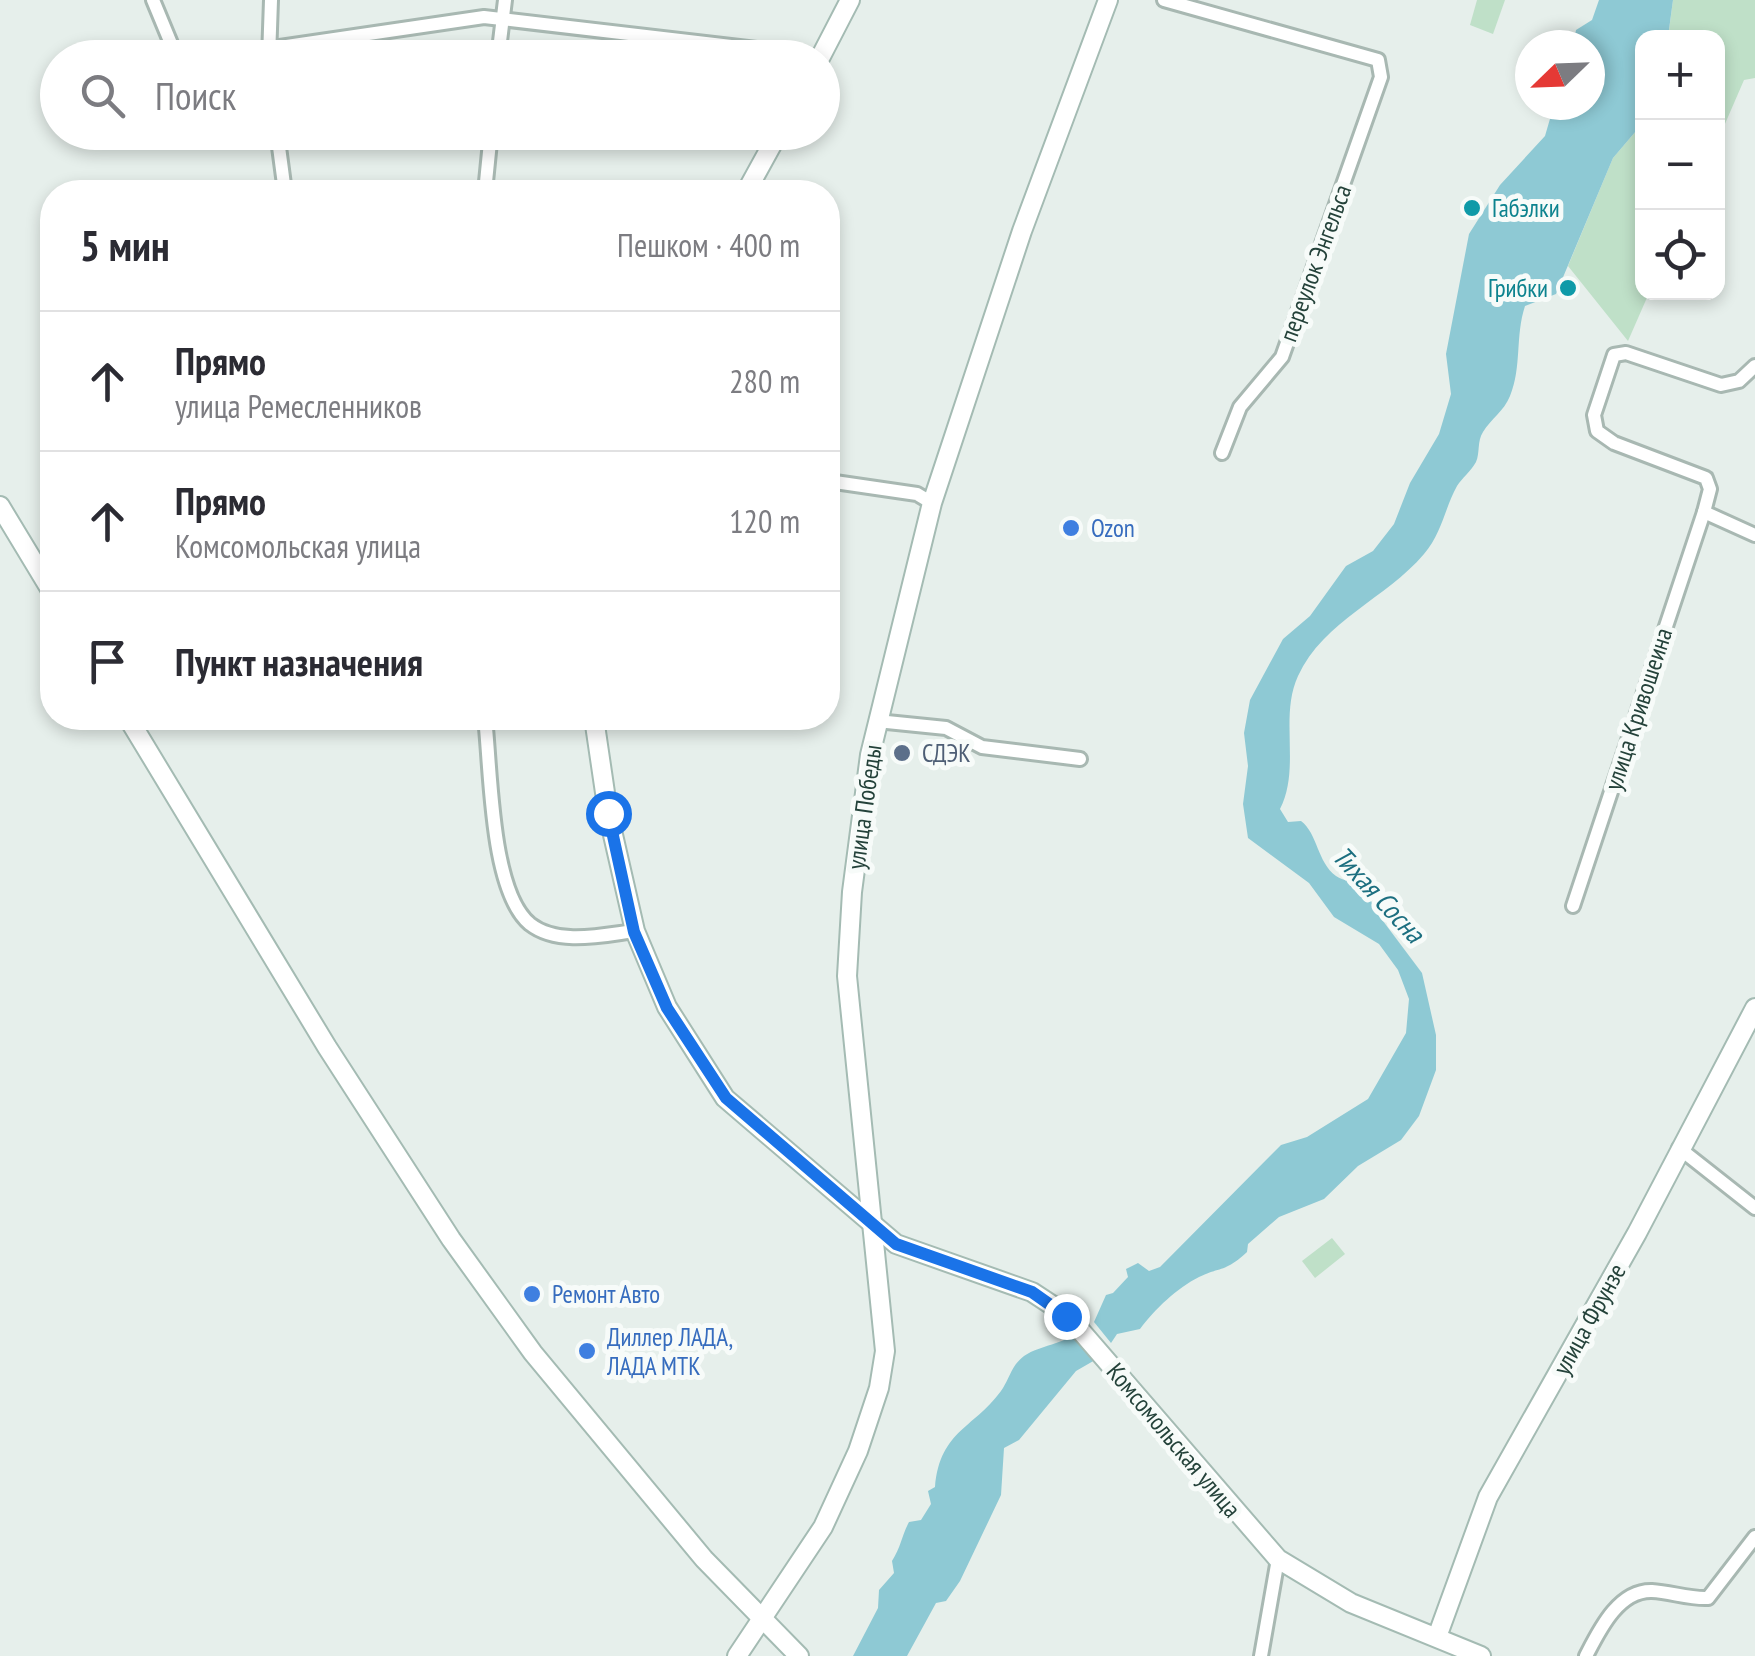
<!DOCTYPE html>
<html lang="ru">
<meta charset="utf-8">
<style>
body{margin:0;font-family:"PT Sans Narrow",sans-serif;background:#f7f7f7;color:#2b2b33}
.controls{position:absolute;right:30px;top:30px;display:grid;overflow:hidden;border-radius:20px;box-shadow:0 5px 15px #0003}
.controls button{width:90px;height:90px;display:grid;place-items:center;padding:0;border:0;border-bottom:2px solid #e1e1e2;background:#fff;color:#2b2b33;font:50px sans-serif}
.compass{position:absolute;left:1515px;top:30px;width:90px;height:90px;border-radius:50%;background:#fff;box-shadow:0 5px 15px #0003;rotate:247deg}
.stop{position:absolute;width:30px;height:30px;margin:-22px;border:8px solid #1a73e8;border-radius:50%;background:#fff}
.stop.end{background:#1a73e8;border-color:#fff;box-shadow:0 2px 10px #0008}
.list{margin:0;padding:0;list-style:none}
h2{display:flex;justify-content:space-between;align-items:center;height:130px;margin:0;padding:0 40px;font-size:42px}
h2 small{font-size:32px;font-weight:400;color:#7c7c81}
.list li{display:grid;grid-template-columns:65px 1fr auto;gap:30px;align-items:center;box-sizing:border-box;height:140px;padding:0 40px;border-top:2px solid #e1e1e2}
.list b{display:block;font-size:38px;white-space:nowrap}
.list p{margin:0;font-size:32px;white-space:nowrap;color:#7c7c81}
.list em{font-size:32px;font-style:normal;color:#7c7c81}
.icon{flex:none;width:55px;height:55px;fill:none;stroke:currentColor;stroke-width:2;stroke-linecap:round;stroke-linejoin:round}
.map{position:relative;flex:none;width:1755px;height:1656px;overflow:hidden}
.search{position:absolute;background:#fff;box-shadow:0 5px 15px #0003;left:40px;top:40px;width:800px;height:110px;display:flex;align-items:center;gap:25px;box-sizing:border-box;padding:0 35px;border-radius:55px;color:#7c7c81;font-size:38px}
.panel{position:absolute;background:#fff;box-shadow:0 5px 15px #0003;left:40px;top:180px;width:800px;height:550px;border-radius:40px}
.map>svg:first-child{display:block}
.green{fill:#bfe0c8}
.water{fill:#8ec9d4}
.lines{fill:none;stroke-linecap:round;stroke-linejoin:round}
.street-casing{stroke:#a8b8b2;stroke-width:18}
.secondary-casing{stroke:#a4bbb3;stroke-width:22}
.street{stroke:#fff;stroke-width:12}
.secondary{stroke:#fff;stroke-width:18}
.route{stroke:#1a73e8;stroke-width:12}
.culture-dot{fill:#0f9aa8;stroke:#f7fbf9;stroke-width:4}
.shop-dot{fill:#3f7fe0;stroke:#f7fbf9;stroke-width:4}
.service-dot{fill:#5c6f8a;stroke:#f7fbf9;stroke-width:4}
.labels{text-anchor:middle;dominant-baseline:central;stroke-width:10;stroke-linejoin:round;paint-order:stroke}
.culture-label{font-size:25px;fill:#0d838f;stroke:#f7fbf9;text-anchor:start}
.street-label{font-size:25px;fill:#24423a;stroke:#f7fbf9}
.shop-label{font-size:25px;fill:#366cbe;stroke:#f7fbf9;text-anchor:start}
.service-label{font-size:25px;fill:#4e5e75;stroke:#f7fbf9;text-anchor:start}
.water-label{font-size:28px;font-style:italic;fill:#1c6f80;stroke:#f7fbf9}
</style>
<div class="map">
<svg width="1755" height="1656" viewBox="0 0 1755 1656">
<rect width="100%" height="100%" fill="#e6efeb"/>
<!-- green -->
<g class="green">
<polygon points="1477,0 1505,0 1493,34 1470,25"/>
<polygon points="1673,0 1755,0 1755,78 1744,80 1718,140 1718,38 1668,38"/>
<polygon points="1642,124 1642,292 1649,293 1628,341 1568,266 1613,158"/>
<polygon points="1332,1238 1345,1254 1315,1278 1302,1261"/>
</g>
<!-- water -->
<g class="water">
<path d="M1599,0H1673L1668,37L1642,38V124L1613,158L1556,294L1525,306C1515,336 1522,367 1510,396C1504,411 1491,419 1483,432C1477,441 1480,453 1476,462C1471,471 1462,478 1457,486C1444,510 1442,533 1424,554C1386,599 1324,620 1298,676C1279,717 1301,768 1280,809L1288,822L1301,821C1318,834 1317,862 1336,876C1343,881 1358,883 1366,887L1374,909L1422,973L1436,1035V1070L1419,1116L1401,1140L1358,1166L1324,1199L1279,1217L1248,1244L1247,1252C1224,1273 1222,1266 1199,1277C1177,1288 1155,1309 1140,1329L1117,1334L1111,1343L1094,1322L1106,1295L1113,1293L1128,1277L1126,1269L1138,1263L1149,1271L1160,1267L1281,1145L1307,1137L1368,1099L1406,1033L1409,999L1398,970L1379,944L1334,917L1309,883L1248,838L1243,804L1248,766L1244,733L1250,700L1283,639L1310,616L1346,566L1373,551L1394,524L1410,483L1439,434L1451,394L1446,354L1469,234L1500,185L1545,136L1554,105H1590V45H1573L1576,30L1592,20Z"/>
<path d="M1079,1330L1102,1356L1076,1371L1019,1440L1004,1448L1001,1495L960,1581L946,1601L936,1603L907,1656H853L878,1608L879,1590L894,1573L892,1561C901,1547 902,1535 909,1522L921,1520L931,1504L928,1491L935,1487C940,1429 976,1428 1003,1388C1010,1377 1012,1365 1024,1356C1042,1344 1062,1346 1079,1330Z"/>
</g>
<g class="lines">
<!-- street casing -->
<g class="street-casing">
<g id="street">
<polyline points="153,0 177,58"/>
<polyline points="1164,0 1378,60 1381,77 1282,357 1240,407 1222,453"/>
<polyline points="273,48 484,17 765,50 789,58"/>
<polyline points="269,58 271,0"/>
<polyline points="498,58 505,0"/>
<polyline points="277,132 285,192"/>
<polyline points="485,192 491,132"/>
<polyline points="1755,366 1739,381 1721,385 1626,353 1614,355 1594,415 1597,431 1614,443 1706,478 1710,489 1704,512 1755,535"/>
<polyline points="828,481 917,494 932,503"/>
<path d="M485,718C491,768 490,891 530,924C558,946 603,935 635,931"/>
<polyline points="877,721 946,728 982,747 1080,759"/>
<polyline points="1573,906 1704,512"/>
<polyline points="1679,1148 1755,1208"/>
<polyline points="1261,1656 1278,1559"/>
<path d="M1586,1656C1599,1631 1618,1590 1652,1591C1671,1592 1689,1599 1708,1598L1755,1537"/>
</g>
</g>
<!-- secondary casing -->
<g class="secondary-casing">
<g id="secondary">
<polyline points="820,58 850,0"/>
<polyline points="746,192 779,132"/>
<polyline points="0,506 52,592"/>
<polyline points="128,718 327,1047 451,1239 533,1353 704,1559 799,1656"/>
<polyline points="594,718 608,813 635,931 667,1007 725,1098 896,1244 1032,1292 1067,1315 1278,1559 1351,1603 1481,1656"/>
<polyline points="1437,1637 1488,1497 1637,1233 1755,1008"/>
<polyline points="737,1656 823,1527 858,1451 879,1388 885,1351 847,976 852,892 870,755 932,503 1022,231 1108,0"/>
</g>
</g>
<!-- street -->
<use href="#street" class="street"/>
<!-- secondary -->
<use href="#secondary" class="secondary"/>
</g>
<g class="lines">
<!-- route -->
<polyline class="route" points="608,813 634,932 667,1008 726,1098 896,1244 1032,1292 1066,1316"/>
</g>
<!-- markers -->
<g class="culture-dot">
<circle cx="1472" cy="208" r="10"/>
<circle cx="1568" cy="288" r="10"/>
</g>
<g class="shop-dot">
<circle cx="1071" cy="528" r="10"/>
<circle cx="532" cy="1294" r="10"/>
<circle cx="587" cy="1351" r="10"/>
</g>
<circle class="service-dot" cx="902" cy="753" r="10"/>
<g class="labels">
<!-- culture labels -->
<g class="culture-label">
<text x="1492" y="208">Габэлки</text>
<text x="1548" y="288" text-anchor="end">Грибки</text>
</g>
<!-- street labels -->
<g class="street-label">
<text transform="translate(1315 263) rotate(-70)">переулок Энгельса</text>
<text transform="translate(1638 709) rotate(-72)">улица Кривошеина</text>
<text transform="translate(864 807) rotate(-82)">улица Победы</text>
<text transform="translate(1589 1319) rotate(-61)">улица Фрунзе</text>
<text transform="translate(1174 1440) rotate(50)">Комсомольская улица</text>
</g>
<!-- shop labels -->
<g class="shop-label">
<text x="1091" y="528">Ozon</text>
<text x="552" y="1294">Ремонт Авто</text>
<text x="607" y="1337">Диллер ЛАДА,<tspan x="607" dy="29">ЛАДА МТК</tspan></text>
</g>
<!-- service labels -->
<g class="service-label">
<text x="922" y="753">СДЭК</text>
</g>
<!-- water labels -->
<g class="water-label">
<text transform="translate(1379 894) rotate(47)">Тихая Сосна</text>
</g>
</g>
</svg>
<div class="controls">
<button>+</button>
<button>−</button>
<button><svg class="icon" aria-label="locate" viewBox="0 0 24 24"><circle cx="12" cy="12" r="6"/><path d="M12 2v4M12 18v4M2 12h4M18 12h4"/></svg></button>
</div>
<svg class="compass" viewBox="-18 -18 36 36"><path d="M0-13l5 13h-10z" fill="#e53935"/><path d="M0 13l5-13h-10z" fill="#7c7c81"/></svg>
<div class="stop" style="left:608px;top:813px"></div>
<div class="stop end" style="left:1066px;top:1316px"></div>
<div class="search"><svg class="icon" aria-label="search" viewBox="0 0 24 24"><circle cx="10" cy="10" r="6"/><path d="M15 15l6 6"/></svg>Поиск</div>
<section class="panel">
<h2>5 мин<small>Пешком · 400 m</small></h2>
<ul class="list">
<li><svg class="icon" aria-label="ahead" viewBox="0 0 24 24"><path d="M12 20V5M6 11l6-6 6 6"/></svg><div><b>Прямо</b><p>улица Ремесленников</p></div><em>280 m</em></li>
<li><svg class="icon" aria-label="ahead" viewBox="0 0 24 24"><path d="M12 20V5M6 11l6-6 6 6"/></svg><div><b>Прямо</b><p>Комсомольская улица</p></div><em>120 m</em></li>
<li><svg class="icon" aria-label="arrive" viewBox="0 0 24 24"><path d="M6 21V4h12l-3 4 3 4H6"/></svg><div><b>Пункт назначения</b></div></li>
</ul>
</section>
</div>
